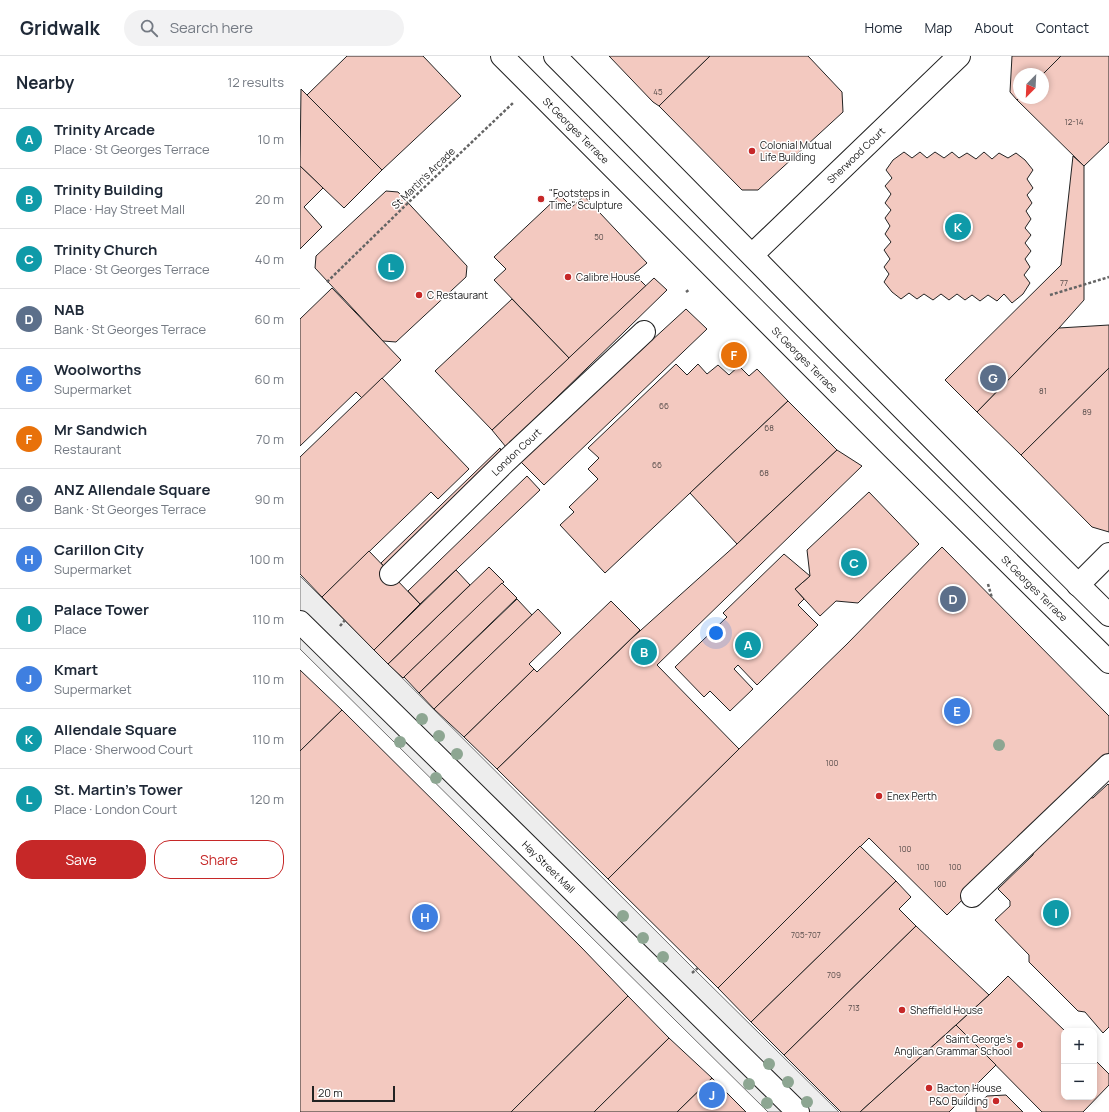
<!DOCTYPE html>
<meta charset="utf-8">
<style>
body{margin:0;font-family:Manrope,sans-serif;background:#f2f2f3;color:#1f2937}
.controls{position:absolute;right:12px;bottom:12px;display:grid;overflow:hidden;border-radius:8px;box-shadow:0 2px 6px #0003}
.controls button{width:36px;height:36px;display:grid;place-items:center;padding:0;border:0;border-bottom:1px solid #e0e1e3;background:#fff;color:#1f2937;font:20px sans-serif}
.compass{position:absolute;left:713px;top:12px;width:36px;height:36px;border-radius:50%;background:#fff;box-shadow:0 2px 6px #0003;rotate:204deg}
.scale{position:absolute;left:12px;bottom:10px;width:83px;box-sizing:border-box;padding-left:4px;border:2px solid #222;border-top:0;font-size:11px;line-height:14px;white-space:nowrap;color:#222;-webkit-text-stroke:3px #fff;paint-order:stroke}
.you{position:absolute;left:416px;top:577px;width:14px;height:14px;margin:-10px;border:3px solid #fff;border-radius:50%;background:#1a73e8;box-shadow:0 0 0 6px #1a73e833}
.badge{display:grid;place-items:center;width:26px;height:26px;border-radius:50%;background:#c62828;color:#fff;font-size:13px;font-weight:700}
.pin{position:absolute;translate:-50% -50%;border:2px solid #fff;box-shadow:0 1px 4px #0006}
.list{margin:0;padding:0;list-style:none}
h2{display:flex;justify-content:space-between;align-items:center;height:52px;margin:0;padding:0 16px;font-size:17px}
h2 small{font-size:13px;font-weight:400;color:#747a83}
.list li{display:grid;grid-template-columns:26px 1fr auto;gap:12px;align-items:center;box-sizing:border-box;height:60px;padding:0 16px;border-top:1px solid #e0e1e3}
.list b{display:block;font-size:15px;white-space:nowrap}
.list p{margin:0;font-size:13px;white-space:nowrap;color:#747a83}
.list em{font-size:13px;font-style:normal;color:#747a83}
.actions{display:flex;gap:8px;padding:12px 16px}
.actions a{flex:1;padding:9px 0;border:1px solid #c62828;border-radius:16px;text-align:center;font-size:14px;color:#c62828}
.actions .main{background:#c62828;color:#fff}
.icon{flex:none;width:22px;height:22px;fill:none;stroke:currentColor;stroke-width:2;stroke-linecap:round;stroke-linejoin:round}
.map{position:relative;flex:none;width:809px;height:1056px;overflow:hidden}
header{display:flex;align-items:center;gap:24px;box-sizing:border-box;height:56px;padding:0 20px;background:#fff;border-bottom:1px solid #e0e1e3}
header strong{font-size:19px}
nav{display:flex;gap:22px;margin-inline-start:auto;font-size:14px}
.search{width:280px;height:36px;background:#f2f2f3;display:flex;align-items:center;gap:10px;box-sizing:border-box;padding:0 14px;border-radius:22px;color:#747a83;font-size:15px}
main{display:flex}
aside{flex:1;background:#fff}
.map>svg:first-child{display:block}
.parking{fill:#ededed;stroke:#6f6f6f}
.building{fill:#f3c9c0;stroke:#222}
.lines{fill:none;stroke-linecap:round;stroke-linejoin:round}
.minor-casing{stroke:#222;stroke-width:24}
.major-casing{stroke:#222;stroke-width:24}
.path{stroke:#646464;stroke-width:2.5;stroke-dasharray:3 2;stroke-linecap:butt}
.minor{stroke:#fff;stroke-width:22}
.major{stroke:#fff;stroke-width:22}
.tree{fill:#8da692}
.poi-dot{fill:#c62828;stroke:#fff;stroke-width:1.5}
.labels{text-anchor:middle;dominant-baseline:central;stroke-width:3;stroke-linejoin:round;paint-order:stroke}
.number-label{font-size:8px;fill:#564c4a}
.street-label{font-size:10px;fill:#222;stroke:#fff}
.poi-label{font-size:10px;fill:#222;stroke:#fff;text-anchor:start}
</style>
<header>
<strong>Gridwalk</strong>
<div class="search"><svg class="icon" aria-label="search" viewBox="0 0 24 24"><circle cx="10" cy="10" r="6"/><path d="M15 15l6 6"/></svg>Search here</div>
<nav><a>Home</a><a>Map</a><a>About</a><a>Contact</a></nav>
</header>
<main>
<aside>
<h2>Nearby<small>12 results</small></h2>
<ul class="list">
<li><span class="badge" style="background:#0f9aa8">A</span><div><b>Trinity Arcade</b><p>Place · St Georges Terrace</p></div><em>10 m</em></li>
<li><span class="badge" style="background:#0f9aa8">B</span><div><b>Trinity Building</b><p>Place · Hay Street Mall</p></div><em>20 m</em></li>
<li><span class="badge" style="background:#0f9aa8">C</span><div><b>Trinity Church</b><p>Place · St Georges Terrace</p></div><em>40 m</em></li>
<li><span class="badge" style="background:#5c6f8a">D</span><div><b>NAB</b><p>Bank · St Georges Terrace</p></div><em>60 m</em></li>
<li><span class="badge" style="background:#3f7fe0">E</span><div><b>Woolworths</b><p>Supermarket</p></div><em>60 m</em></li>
<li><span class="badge" style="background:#e8710a">F</span><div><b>Mr Sandwich</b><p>Restaurant</p></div><em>70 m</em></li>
<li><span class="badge" style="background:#5c6f8a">G</span><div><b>ANZ Allendale Square</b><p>Bank · St Georges Terrace</p></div><em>90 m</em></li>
<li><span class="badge" style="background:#3f7fe0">H</span><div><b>Carillon City</b><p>Supermarket</p></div><em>100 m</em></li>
<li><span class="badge" style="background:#0f9aa8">I</span><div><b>Palace Tower</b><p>Place</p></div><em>110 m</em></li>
<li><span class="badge" style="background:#3f7fe0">J</span><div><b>Kmart</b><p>Supermarket</p></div><em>110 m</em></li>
<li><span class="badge" style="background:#0f9aa8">K</span><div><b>Allendale Square</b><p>Place · Sherwood Court</p></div><em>110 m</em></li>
<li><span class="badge" style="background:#0f9aa8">L</span><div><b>St. Martin's Tower</b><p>Place · London Court</p></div><em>120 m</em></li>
</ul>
<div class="actions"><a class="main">Save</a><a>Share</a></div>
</aside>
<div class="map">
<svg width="809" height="1056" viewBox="0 0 809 1056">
<rect width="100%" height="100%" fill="#fff"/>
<!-- parking -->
<polygon class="parking" points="0,520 395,914 539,1056 468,1056 0,593"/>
<!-- building -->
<g class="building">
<polygon points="47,0 123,0 161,40 82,114 7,39"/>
<polygon points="309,0 410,0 359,50 353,46"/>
<polygon points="410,0 508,0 542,36 543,56 458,134 442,134 359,50"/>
<polygon points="712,0 761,0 743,18 719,18 719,42 717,44 710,36"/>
<polygon points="761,0 809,0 809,86 784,110 717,44 719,42 743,42 743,18"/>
<polygon points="1,33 82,114 44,152 0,110"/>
<polygon points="604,96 612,102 620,96 627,102 635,96 644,102 652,96 659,102 667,97 676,103 684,96 692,103 699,97 708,102 716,97 725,104 733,114 727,123 733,132 727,139 732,147 726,155 731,163 725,172 731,179 725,187 731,195 725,203 730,211 724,219 730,227 723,238 712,247 704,238 697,245 688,239 680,245 672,239 665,244 657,238 649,244 641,238 633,244 624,238 617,243 609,237 601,243 592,236 584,226 589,218 584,211 590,203 584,194 591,186 585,178 590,170 585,162 591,154 585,147 591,138 585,130 592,122 586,114 593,104"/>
<polygon points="773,100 784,110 784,244 759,272 677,356 645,324 761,209"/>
<polygon points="0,110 23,132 4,151 22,171 0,193"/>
<polygon points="86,135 98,136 167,210 166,221 96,286 83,285 15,212 16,200"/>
<polygon points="260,139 272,151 284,140 347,207 334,218 346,230 269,302 194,224 206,213 194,201"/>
<polygon points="354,222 367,234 206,391 192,374"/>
<polygon points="32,232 101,304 62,342 56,336 0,390 0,263"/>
<polygon points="212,243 269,302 192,374 135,315"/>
<polygon points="386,253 407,273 244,429 220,405"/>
<polygon points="809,269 809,312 721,399 677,356 759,272"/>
<polygon points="376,308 387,319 398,308 407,318 418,309 429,319 439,310 449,320 457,313 488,345 305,517 260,469 274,456 269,451 298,423 288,413 299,402 288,392"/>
<polygon points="809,312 809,476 792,471 721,399"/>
<polygon points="82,322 169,413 138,443 131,436 22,541 0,518 0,401"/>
<polygon points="488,345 537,394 437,488 390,437"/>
<polygon points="200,392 205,406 91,518 81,507"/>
<polygon points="537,394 562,410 357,609 439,693 308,823 197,713 331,583 437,488"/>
<polygon points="227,420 240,434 120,548 108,535"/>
<polygon points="569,436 619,488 558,547 536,545 520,560 495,533 510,520 507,494"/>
<polygon points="642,491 809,660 809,699 647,859 569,782 418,932 308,823 439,693 547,588"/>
<polygon points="69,495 120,548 74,594 22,541"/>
<polygon points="484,498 510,520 495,533 504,543 498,549 518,569 457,629 438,609 434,613 453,633 430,655 410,635 404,641 375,611 427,561 423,557"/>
<polygon points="189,511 204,526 103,622 88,608"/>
<polygon points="156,514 170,529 88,608 74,594"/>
<polygon points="202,527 217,542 119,637 104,621"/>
<polygon points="217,543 232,559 134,653 119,637"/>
<polygon points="311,545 340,574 197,713 164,681 234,613 237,616"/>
<polygon points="238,553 261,577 229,608 234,613 164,681 134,653"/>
<polygon points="0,614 42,654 0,695"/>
<polygon points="42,654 282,892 328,940 211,1056 0,1056 0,695"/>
<polygon points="808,728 809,729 809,971 803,977 785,956 778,955 729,906 729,899 695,864 710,850 710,845 698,833 733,799 734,792 787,741 793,742"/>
<polygon points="560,790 596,825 451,966 418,932"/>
<polygon points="596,825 611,841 599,853 616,870 484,999 451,966"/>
<polygon points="616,870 689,939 560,1056 541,1056 484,999"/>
<polygon points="708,920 765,975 764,1041 794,1041 794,1003 809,1018 809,1029 783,1056 742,1056 656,969 689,939"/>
<polygon points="328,940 369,982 294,1056 211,1056"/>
<polygon points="656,969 696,1009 649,1056 560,1056"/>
<polygon points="369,982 412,1022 377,1056 294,1056"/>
<polygon points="412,1022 446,1056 377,1056"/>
<polygon points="706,1039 723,1056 676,1056 676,1050 687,1040"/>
</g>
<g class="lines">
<!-- minor casing -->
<g class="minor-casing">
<g id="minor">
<path id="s1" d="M452,199L659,0"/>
<path id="s2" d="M91,518L205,406L344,276"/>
<polyline points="778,529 809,498"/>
<path id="s3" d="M0,566L498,1056"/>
<polyline points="672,840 809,709"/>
</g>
</g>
<!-- major casing -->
<g class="major-casing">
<g id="major">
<path id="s4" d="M202,0L593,392L809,606"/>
<path d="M255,0C440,186 622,375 809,559"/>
</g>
</g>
<!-- path -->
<g class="path">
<polyline points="27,226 111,144 214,46"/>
<polyline points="386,236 390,233"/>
<polyline points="750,239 809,221"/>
<polyline points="688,528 692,542"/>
<polyline points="40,570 45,564"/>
<polyline points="392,917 398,912"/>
</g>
<!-- minor -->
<use href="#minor" class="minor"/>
<!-- major -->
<use href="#major" class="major"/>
</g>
<!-- trees -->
<g class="tree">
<circle cx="122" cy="663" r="6"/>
<circle cx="139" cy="680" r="6"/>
<circle cx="100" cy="686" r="6"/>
<circle cx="699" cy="689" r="6"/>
<circle cx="157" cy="698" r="6"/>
<circle cx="136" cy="722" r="6"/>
<circle cx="323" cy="860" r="6"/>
<circle cx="343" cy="882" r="6"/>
<circle cx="363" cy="901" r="6"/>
<circle cx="469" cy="1008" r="6"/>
<circle cx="488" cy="1026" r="6"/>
<circle cx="449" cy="1028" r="6"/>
<circle cx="507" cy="1046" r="6"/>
<circle cx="467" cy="1047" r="6"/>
</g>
<!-- markers -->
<g class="poi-dot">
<circle cx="452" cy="95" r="4"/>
<circle cx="241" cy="143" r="4"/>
<circle cx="268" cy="221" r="4"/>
<circle cx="119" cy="239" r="4"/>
<circle cx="579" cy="740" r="4"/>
<circle cx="602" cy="954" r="4"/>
<circle cx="720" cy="989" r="4"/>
<circle cx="629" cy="1032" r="4"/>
<circle cx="696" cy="1045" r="4"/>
</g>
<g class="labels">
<!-- number labels -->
<g class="number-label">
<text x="358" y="35">45</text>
<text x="774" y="65">12-14</text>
<text x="299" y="180">50</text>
<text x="764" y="226">77</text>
<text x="743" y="334">81</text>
<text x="364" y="349">66</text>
<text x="787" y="355">89</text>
<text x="469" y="371">68</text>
<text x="357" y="408">66</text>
<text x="464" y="416">68</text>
<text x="532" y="706">100</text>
<text x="605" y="792">100</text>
<text x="623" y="810">100</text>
<text x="655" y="810">100</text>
<text x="640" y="827">100</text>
<text x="506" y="878">705-707</text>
<text x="534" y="918">709</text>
<text x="554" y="951">713</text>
</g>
<!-- street labels -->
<g class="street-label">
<text stroke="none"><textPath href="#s4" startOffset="105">St Georges Terrace</textPath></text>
<text stroke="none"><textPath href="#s1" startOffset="144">Sherwood Court</textPath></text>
<text transform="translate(123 122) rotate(-44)">St Martin's Arcade</text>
<text stroke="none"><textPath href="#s4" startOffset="429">St Georges Terrace</textPath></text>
<text stroke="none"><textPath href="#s2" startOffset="175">London Court</textPath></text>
<text stroke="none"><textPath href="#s4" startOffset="753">St Georges Terrace</textPath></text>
<text stroke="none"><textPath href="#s3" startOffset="349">Hay Street Mall</textPath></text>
</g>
<!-- poi labels -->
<g class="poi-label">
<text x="460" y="89">Colonial Mutual<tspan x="460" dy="12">Life Building</tspan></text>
<text x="249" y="137">"Footsteps in<tspan x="249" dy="12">Time" Sculpture</tspan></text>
<text x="276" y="221">Calibre House</text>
<text x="127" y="239">C Restaurant</text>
<text x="587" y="740">Enex Perth</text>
<text x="610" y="954">Sheffield House</text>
<text x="712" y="983" text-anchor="end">Saint George's<tspan x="712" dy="12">Anglican Grammar School</tspan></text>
<text x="637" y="1032">Bacton House</text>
<text x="688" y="1045" text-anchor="end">P&amp;O Building</text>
</g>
</g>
</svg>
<div class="controls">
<button>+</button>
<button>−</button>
</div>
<svg class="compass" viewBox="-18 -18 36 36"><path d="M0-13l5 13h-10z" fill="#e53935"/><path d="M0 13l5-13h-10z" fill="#747a83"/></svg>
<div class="scale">20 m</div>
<div class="you"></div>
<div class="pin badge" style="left:448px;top:589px;background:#0f9aa8">A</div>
<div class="pin badge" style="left:344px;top:596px;background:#0f9aa8">B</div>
<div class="pin badge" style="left:554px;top:507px;background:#0f9aa8">C</div>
<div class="pin badge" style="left:653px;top:543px;background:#5c6f8a">D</div>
<div class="pin badge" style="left:657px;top:655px;background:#3f7fe0">E</div>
<div class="pin badge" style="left:434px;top:299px;background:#e8710a">F</div>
<div class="pin badge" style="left:693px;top:322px;background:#5c6f8a">G</div>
<div class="pin badge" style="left:125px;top:861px;background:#3f7fe0">H</div>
<div class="pin badge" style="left:756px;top:857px;background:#0f9aa8">I</div>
<div class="pin badge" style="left:412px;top:1039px;background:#3f7fe0">J</div>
<div class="pin badge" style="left:658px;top:171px;background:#0f9aa8">K</div>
<div class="pin badge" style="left:91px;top:211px;background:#0f9aa8">L</div>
</div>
</main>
